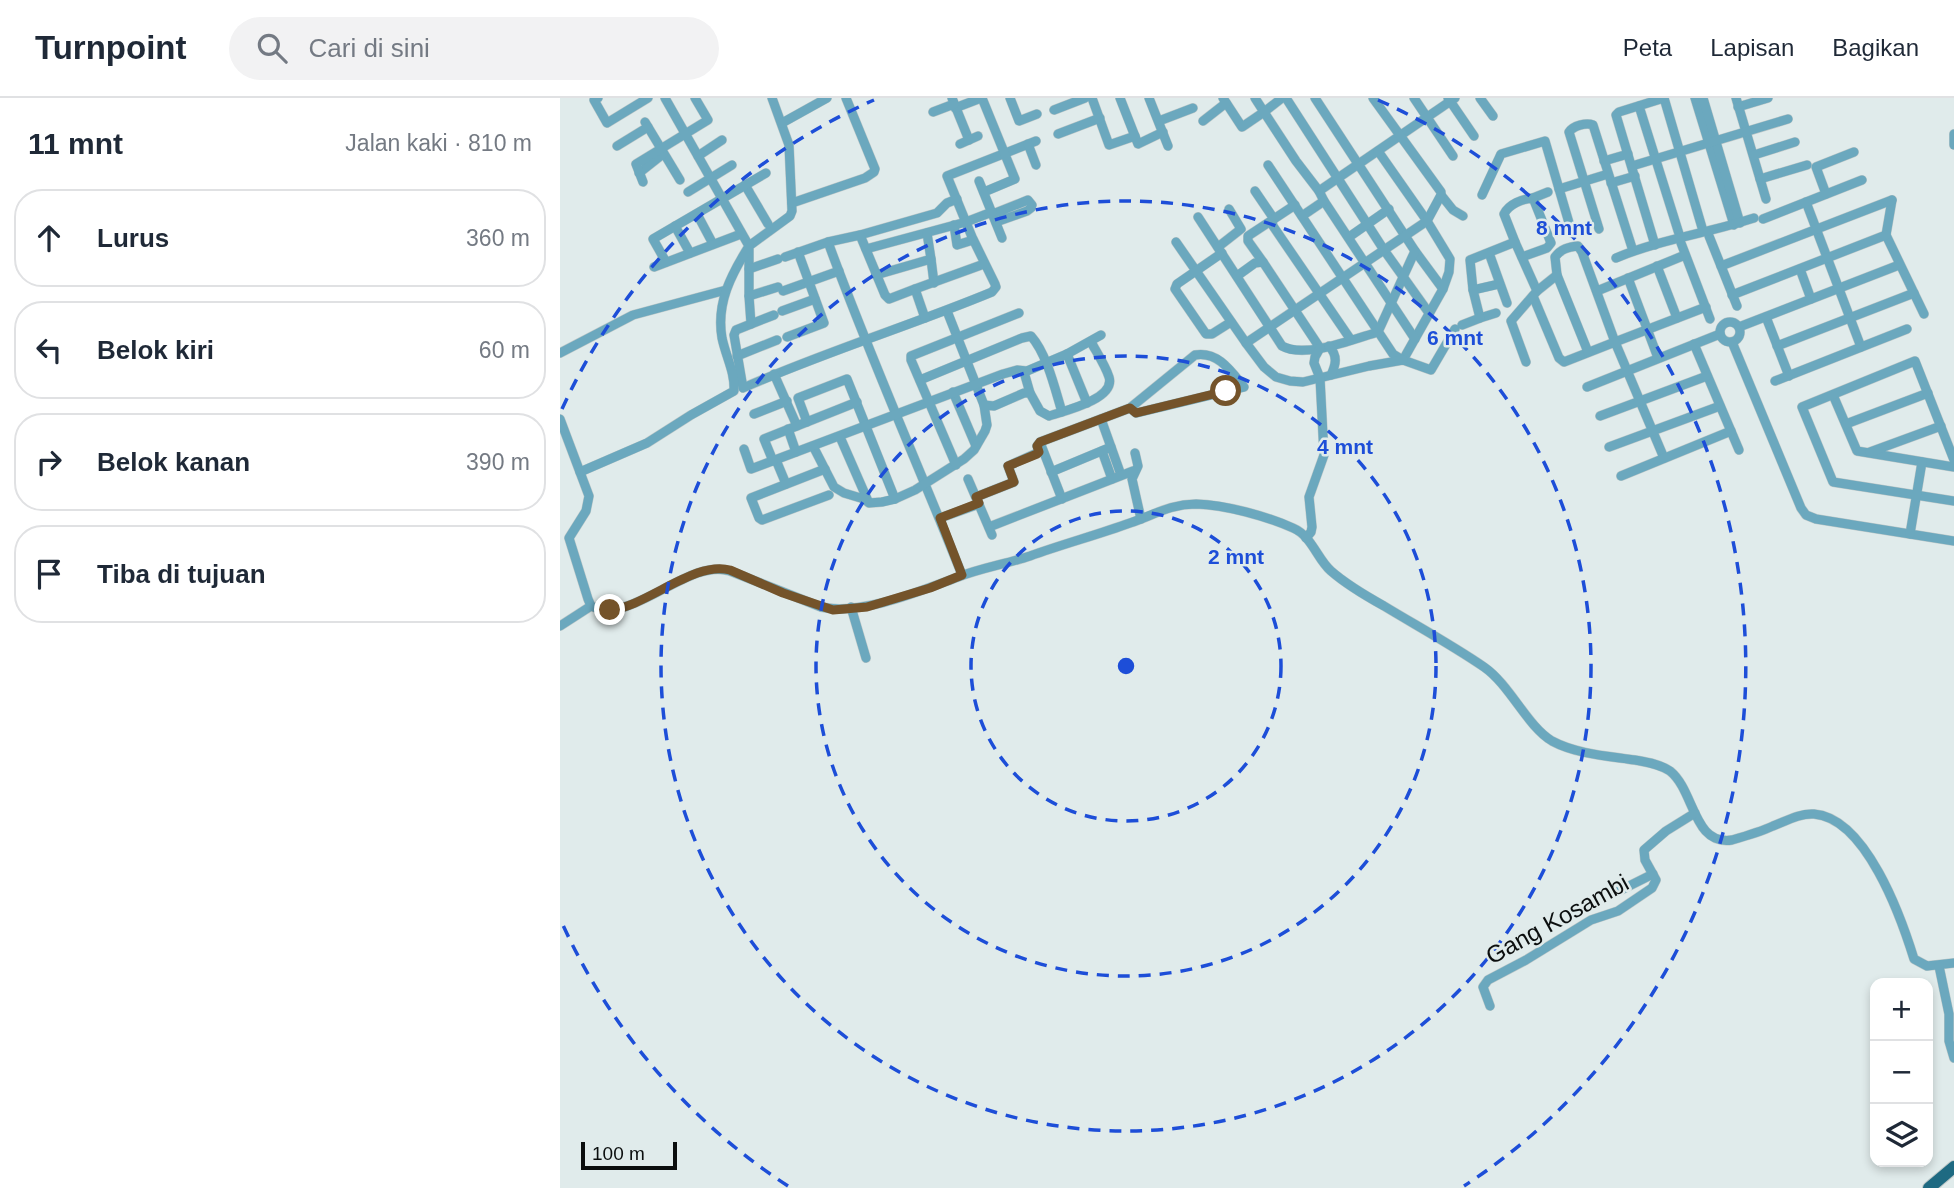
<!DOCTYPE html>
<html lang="id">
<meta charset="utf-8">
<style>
body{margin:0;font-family:Helvetica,sans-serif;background:#f2f2f3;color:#1f2937}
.controls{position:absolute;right:21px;bottom:21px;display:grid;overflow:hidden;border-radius:14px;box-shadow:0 4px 10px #0003}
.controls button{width:63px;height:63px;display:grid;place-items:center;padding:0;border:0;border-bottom:2px solid #e0e1e3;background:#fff;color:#1f2937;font:35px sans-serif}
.scale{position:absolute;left:21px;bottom:18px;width:96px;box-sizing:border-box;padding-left:7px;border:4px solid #0b0e0e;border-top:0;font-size:19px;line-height:24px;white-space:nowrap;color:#0b0e0e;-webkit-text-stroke:5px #e0ebeb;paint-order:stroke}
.stop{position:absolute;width:21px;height:21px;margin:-16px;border:5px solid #74532a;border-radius:50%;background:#fff}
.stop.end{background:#74532a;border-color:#fff;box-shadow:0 2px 7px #0008}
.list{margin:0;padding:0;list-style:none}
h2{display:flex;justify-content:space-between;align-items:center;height:91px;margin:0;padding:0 28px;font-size:30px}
h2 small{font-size:23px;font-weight:400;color:#747a83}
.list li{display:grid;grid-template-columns:46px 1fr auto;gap:21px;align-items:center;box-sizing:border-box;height:98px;margin:0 14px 14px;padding:0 14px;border:2px solid #e0e1e3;border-radius:28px}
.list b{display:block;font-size:26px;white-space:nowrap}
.list em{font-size:23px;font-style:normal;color:#747a83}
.icon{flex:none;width:38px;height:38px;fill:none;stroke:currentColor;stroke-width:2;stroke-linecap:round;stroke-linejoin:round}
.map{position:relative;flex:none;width:1394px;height:1090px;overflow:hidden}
header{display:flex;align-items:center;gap:42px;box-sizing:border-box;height:98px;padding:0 35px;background:#fff;border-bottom:2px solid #e0e1e3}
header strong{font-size:33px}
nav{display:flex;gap:38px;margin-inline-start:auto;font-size:24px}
.search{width:490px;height:63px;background:#f2f2f3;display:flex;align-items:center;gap:18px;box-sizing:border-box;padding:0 24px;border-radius:38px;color:#747a83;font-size:26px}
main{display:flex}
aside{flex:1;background:#fff}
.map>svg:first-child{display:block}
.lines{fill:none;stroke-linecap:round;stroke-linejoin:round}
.minor-casing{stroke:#bec8c8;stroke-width:10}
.major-casing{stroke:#bec8c8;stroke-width:14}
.minor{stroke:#6ba8be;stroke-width:9}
.major{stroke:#1e6a82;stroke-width:12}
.route{stroke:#74532a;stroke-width:9}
.ring{fill:none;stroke:#1d4ed8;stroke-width:3.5;stroke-dasharray:12 9}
.labels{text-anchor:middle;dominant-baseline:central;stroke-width:5;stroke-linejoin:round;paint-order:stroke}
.street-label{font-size:24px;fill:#0b0e0e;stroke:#e0ebeb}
.centre{fill:#1d4ed8;stroke:#e0ebeb;stroke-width:3.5}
.ring-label{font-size:21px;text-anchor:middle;font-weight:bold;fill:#1d4ed8;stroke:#e0ebeb;stroke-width:5;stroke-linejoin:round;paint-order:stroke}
</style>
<header>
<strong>Turnpoint</strong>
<div class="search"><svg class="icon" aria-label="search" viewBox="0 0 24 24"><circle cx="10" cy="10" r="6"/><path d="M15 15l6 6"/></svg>Cari di sini</div>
<nav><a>Peta</a><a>Lapisan</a><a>Bagikan</a></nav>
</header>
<main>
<aside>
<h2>11 mnt<small>Jalan kaki · 810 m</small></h2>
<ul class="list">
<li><svg class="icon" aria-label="ahead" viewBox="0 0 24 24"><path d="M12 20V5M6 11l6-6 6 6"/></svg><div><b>Lurus</b></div><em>360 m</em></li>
<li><svg class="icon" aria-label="left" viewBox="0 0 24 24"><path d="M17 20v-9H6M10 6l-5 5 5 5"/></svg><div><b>Belok kiri</b></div><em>60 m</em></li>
<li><svg class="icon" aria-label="right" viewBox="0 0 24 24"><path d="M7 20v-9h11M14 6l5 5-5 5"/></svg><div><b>Belok kanan</b></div><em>390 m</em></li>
<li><svg class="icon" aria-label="arrive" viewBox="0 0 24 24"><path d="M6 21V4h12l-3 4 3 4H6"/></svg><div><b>Tiba di tujuan</b></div></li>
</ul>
</aside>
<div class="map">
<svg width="1394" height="1090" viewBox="0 0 1394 1090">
<rect width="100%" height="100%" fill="#e0ebeb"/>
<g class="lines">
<!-- minor casing -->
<g class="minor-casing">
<g id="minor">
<polyline points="38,0 34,2 47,25 88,0"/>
<path d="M212,0L229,47L232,113L230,118L189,148V198L191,226L176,232L174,237L183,290C264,254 350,228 432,194L436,189L435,186L412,139L387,78L476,43"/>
<polyline points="392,0 409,42"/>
<polyline points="422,0 455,81 424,94"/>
<polyline points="450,0 459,23 477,16"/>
<polyline points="532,0 549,47 575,38"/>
<polyline points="560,0 578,46 603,34"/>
<polyline points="589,0 608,48"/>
<polyline points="663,0 682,29 704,14 695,0"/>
<polyline points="722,0 704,14 736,63 759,93 895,0"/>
<polyline points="726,0 824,152 869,215"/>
<polyline points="755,0 855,153 883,191"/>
<polyline points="854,0 893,58"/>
<polyline points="888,0 914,38"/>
<polyline points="920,0 933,18"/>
<polyline points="1104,0 1143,133"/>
<polyline points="1135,0 1174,127"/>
<polyline points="1143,0 1180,125"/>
<polyline points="1176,0 1206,101"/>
<polyline points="1079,8 1120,139"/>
<polyline points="1178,9 1208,0"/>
<polyline points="395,10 421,0"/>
<polyline points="494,12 525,0"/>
<polyline points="373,14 394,6"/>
<polyline points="599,23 633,10"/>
<polyline points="643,23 666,5"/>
<polyline points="85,24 120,82"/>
<polyline points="222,25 267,0"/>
<polyline points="498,36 540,20"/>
<polyline points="1394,36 1394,47"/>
<polyline points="400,46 418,38"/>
<polyline points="468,46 476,67"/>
<polyline points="57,48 88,29"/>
<polyline points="818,53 867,123 890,161 889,174 883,191 843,262"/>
<polyline points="1194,57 1235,44"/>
<polyline points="138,58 162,42"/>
<polyline points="1044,63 1068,56"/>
<polyline points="708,67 833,256 843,262 871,272 895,231"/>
<polyline points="1072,68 1228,21"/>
<polyline points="79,75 103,56"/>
<polyline points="1200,81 1247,67"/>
<polyline points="419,83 442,140"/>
<polyline points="83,84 76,66 148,22 135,0"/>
<polyline points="1051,85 1075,78"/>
<polyline points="185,87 208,126"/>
<polyline points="999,91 1048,76"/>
<polyline points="695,93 714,121"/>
<polyline points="759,93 764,103 855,241"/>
<polyline points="128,94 172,67"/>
<polyline points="1266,96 1256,69 1294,54"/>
<polyline points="881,97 893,112 903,118"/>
<polyline points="922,97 941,56 985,43 1012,135"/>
<polyline points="973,100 988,94"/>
<polyline points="1332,102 1326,137 1364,216"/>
<polyline points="1246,104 1301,249"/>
<polyline points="232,105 305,80 314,74 315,71 286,0"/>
<polyline points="137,116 153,146"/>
<polyline points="433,116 468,102 472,107 471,110 467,113 436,124"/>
<polyline points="742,118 764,103"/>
<path d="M638,119L722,248C745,261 794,241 818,234L855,153"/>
<polyline points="1203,121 1302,82"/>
<polyline points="712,123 713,128 791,242"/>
<polyline points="394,127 397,147 413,142"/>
<polyline points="115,128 130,155"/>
<path d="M1039,131L1009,34C1013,28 1026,24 1033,27L1073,153"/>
<polyline points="300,137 377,115 387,105 397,101"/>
<polyline points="1149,138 1177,208"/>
<polyline points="789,139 829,111"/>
<path d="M268,144C309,257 358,366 402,477"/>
<polyline points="616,144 686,245 704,269 716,279 730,283 743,284 809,268 843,262"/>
<path d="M955,144L944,116C949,106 962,101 973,100L991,145L987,150L962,159"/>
<polyline points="1121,145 1150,221"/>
<polyline points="1095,147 1056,17 1059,14 1104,0"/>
<polyline points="658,149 681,131 669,111"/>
<polyline points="306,151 406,124 432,114"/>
<polyline points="662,155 617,186 615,191 646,236 652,236 671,224"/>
<polyline points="929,155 947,205"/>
<polyline points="225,159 268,144 300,137 325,197 329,201 355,191 365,220"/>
<path d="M1056,160C1101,141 1149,135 1194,120"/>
<polyline points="371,161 374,185"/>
<polyline points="106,164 93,141 206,75"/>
<polyline points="703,164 688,143 688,138 735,107"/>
<polyline points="1097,168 1117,220"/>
<polyline points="1161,168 1332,102"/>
<polyline points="94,169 181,136"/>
<polyline points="189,171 218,161"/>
<polyline points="1240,171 1251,201"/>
<polyline points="316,177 371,161 367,135"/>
<path d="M997,177L995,159C1001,151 1008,149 1018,148L1022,154L1055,244L1146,209"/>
<polyline points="677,178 695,165 703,164 760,250"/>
<polyline points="1068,180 1098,260"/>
<polyline points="355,191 424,166"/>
<polyline points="913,192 939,186"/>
<polyline points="223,193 279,173"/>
<polyline points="1037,193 1125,157"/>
<polyline points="1172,197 1326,137"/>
<polyline points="189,198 218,189"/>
<polyline points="973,198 999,260 1004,264 1055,244 1104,360"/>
<polyline points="222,213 255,201"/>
<polyline points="387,213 424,307"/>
<polyline points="936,215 920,220 913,192 910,162 955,144 977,193"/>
<polyline points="1206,219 1229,278"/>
<circle cx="1170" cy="234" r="10"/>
<polyline points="191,226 214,217"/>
<polyline points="902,227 920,220"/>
<polyline points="1179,229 1339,167"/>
<polyline points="227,239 264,225 238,154"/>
<polyline points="1172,244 1241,410 1246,417 1256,421 1394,443"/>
<polyline points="686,245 867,123 881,97 881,94 813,0"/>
<polyline points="1134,246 1179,352"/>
<path d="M769,248C778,258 776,266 771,277"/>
<polyline points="1217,248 1354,195"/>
<polyline points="0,255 73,217 166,192"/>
<polyline points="507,256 527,305"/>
<polyline points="177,258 217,242"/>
<polyline points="966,264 951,223 977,193 997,177 1028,254"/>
<polyline points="464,274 470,295"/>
<polyline points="214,276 237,328"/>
<path d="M360,282L462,240L471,238C487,256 495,291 502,314"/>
<polyline points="1215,283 1347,231"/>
<polyline points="1027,289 1160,236"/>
<polyline points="393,294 416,348"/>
<polyline points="1273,297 1297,353 1394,369"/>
<polyline points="194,316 227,303"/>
<polyline points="1040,318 1147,278"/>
<path d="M0,321L29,398L26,413L9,440L28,501L31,508C72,528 128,459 170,473L261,509C301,518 360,493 398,479C421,470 446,466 470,458C503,446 537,437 570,425C594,417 610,406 636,406C666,407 706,418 733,430C752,438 757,461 771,473C787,487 806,498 824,508C857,528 892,547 924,569C950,587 967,628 992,643C1016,656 1048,658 1075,662C1086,664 1100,666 1110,673C1135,693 1133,748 1172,742C1186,738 1200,734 1213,728C1226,723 1240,715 1254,716C1306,720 1341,819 1354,861L1367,868L1394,865"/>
<polyline points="247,324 238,300 287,281 335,401"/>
<polyline points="1286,326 1368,295"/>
<polyline points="228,331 236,354"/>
<polyline points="280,339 308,403"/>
<polyline points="481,347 502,401"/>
<path d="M253,348L274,389L284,395L304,401L309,405L322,404L335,401L355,392L404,361L414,352L425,333L427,327L424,307L434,308L464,295H470L480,313L489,318C504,313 556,301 549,279C545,267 537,255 531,244"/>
<polyline points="551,349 561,377"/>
<polyline points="1049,349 1160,308"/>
<polyline points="184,351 191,371 443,276 457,272 467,273 507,256 541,237"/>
<polyline points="542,353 552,381"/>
<polyline points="1310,354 1381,328"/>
<polyline points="575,355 578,368 572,381 581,421"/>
<polyline points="216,362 226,386"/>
<polyline points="1394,362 1355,263 1242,309 1273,384 1394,403"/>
<polyline points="213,363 204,341 297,304"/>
<polyline points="396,367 351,262 351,258 459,215"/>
<polyline points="265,371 191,400 199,420 202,422 269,397"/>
<path d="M20,374L87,345L131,317L174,293C175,274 166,259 162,240C156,205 171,177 189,148L105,0"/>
<polyline points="491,374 551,349 541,321"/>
<polyline points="1061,378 1171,333"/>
<polyline points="408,381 432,437"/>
<path d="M416,399L454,384L448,368L479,354L477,348L480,344L570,310L635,257C658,253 671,273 684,289L576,315L570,310"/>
<polyline points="380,420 419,406"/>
<polyline points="429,429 573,373"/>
<polyline points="1350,436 1362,364"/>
<polyline points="746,440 751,434 752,429 749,399 764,357 760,280 754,265 755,259 760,250"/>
<polyline points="291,509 306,560"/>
<polyline points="0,528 31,508"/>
<polyline points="1057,794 1093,776"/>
<polyline points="1379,868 1389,916 1389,943 1394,960"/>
<polyline points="930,908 923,889 928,882 966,862 1031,822 1058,813 1092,790 1096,782 1085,762 1084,752 1106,733 1135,715"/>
</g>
</g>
<!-- major casing -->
<g class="major-casing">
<polyline id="major" points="1369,1090 1394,1069"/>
</g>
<!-- minor -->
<use href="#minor" class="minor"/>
<!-- major -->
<use href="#major" class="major"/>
</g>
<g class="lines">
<!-- route -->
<path class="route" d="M50,512C86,509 135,462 170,472L223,495L273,512L307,509L370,490L402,477L380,420L419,405L416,399L454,384L448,368L477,356L479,354L477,348L480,344L570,310L576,315L666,293"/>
</g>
<!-- distance rings -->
<g class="ring">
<circle cx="566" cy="568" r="155"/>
<circle cx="566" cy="568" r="310"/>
<circle cx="566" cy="568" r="465"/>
<path d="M228 1088A620 620 0 0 1 2 825M2 311A620 620 0 0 1 314 2M818 2A620 620 0 0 1 904 1088"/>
</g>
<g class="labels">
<!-- street labels -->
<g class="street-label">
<text transform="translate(997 821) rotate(-29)">Gang Kosambi</text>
</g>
</g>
<circle cx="566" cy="568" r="10" class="centre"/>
<g class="ring-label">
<text x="1004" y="137">8 mnt</text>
<text x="895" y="247">6 mnt</text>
<text x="785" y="356">4 mnt</text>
<text x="676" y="466">2 mnt</text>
</g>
</svg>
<div class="controls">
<button>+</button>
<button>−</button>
<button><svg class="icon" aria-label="layers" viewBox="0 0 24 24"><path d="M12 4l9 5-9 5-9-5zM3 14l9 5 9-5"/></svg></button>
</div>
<div class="scale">100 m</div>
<div class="stop" style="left:666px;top:293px"></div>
<div class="stop end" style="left:50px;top:512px"></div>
</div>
</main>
